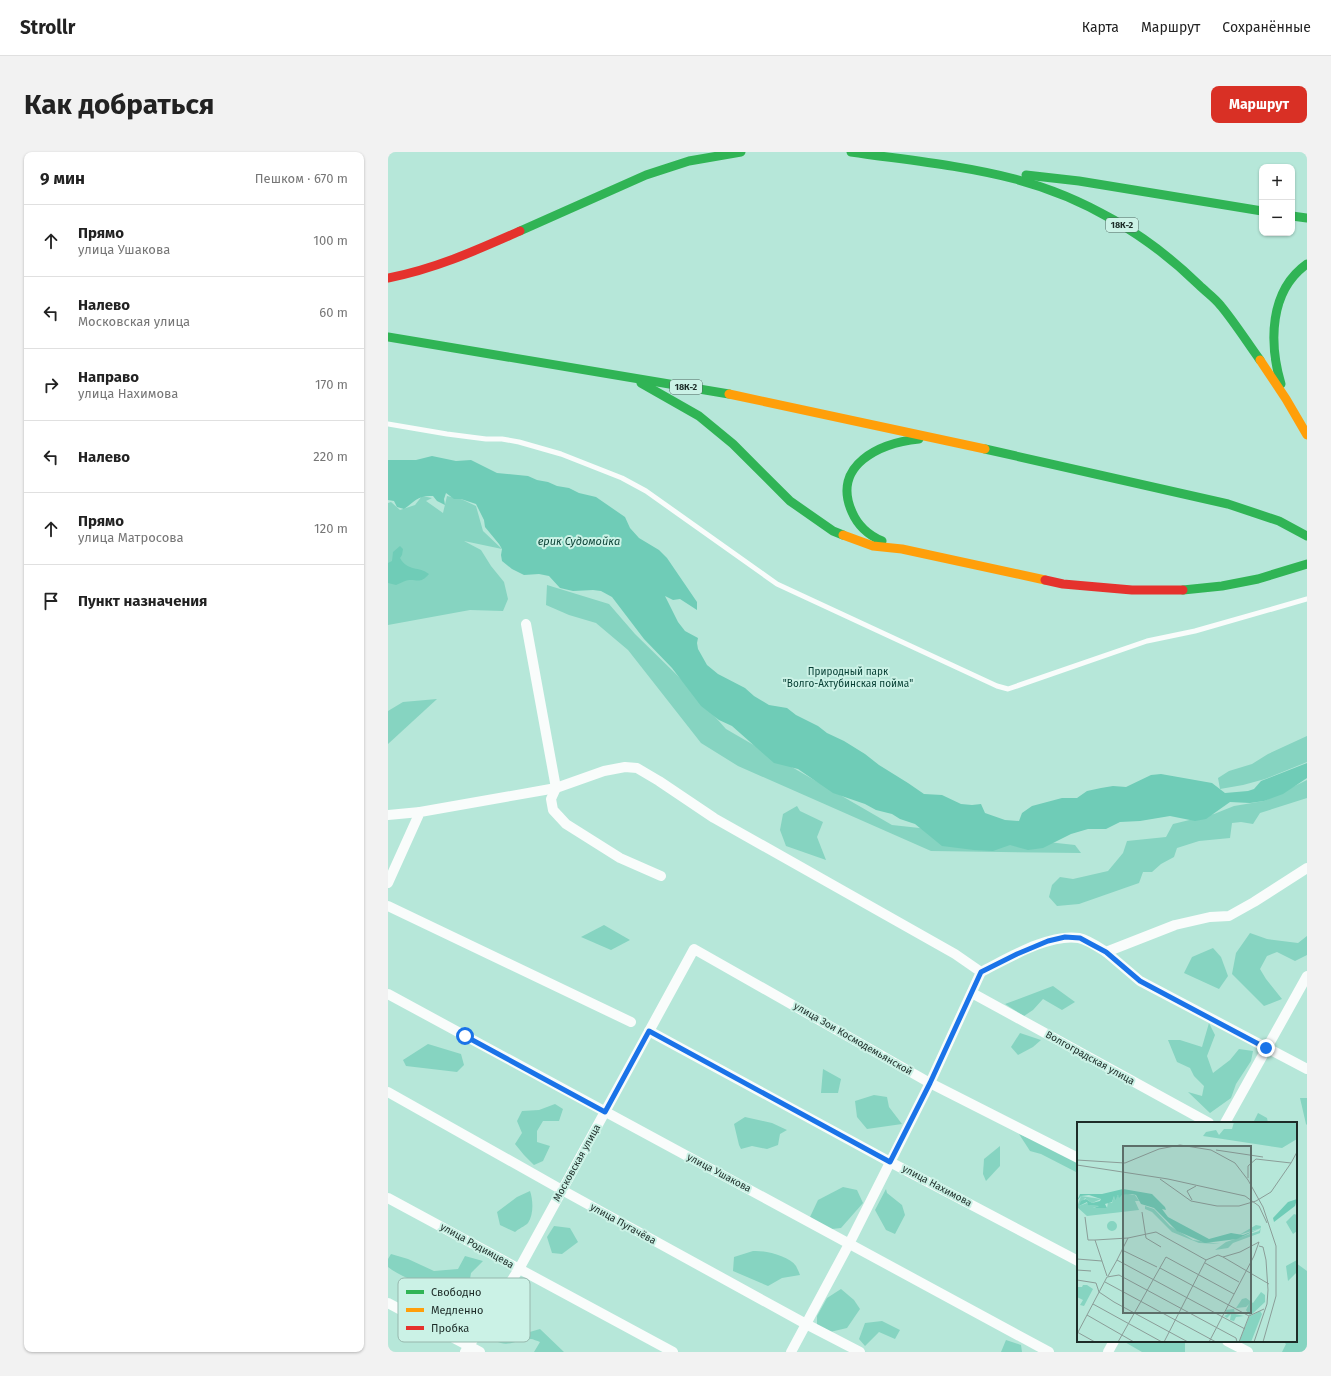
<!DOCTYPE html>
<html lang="ru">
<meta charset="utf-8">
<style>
body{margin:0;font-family:"Fira Sans",sans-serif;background:#f2f2f2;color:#222}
.controls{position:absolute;right:12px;top:12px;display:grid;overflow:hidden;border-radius:8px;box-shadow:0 1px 3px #0004}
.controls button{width:36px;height:36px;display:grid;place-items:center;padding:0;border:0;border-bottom:1px solid #e0e0e0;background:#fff;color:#222;font:20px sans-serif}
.stop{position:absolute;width:12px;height:12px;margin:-9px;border:3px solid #1a73e8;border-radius:50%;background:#fff}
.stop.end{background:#1a73e8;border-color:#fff;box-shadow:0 1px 4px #0008}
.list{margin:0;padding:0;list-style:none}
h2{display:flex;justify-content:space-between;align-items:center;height:52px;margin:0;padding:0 16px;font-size:17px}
h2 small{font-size:13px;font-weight:400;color:#767676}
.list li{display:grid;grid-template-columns:26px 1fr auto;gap:12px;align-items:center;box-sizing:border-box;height:72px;padding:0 16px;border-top:1px solid #e0e0e0}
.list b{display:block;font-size:15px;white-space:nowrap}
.list p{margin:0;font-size:13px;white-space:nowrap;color:#767676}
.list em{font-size:13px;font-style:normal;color:#767676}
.icon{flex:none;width:22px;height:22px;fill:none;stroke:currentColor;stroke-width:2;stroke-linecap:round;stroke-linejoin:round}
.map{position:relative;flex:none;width:919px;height:1200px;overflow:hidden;border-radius:8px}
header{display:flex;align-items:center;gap:24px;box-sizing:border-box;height:56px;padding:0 20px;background:#fff;border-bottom:1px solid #e0e0e0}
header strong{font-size:19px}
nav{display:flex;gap:22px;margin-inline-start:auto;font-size:14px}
.intro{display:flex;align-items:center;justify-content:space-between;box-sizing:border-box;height:96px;padding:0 24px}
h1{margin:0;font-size:28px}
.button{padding:10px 18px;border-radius:8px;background:#d93025;color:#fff;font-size:14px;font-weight:700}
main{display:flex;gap:24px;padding:0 24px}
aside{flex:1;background:#fff;border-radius:8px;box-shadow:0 1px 3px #0004}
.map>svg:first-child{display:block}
.green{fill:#b6e7d9;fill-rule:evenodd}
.forest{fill:#86d4c1}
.water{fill:#6fccb7}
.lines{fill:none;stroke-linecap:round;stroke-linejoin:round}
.lane{stroke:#f9fcfb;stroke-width:5}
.street{stroke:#f9fcfb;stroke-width:10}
.fast{stroke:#30b455;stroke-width:9}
.slow{stroke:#ff9f0a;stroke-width:9}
.jam{stroke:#e5322d;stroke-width:9}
.route{stroke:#1a73e8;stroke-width:5}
.labels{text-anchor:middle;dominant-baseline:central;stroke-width:4;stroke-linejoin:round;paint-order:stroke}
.shield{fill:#cbf2e6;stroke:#516761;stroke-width:1}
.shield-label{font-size:9px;font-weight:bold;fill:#1d2c28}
.park-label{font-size:10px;fill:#043d32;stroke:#cbf2e6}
.street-label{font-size:10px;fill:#1d2c28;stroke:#cbf2e6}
.water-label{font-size:11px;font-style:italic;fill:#0f4539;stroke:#cbf2e6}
.inset-road{fill:none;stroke:#8b9d98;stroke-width:1}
.view{fill:#5d6e69;fill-opacity:0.15;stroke:#5d6e69;stroke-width:2}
.inset-edge{fill:none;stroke:#1d2c28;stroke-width:2}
.key{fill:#cbf2e6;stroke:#97b7ad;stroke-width:1}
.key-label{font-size:11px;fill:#1d2c28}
</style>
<header>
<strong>Strollr</strong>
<nav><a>Карта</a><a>Маршрут</a><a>Сохранённые</a></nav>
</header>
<div class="intro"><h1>Как добраться</h1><a class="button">Маршрут</a></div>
<main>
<aside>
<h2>9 мин<small>Пешком · 670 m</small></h2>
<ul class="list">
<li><svg class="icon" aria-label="ahead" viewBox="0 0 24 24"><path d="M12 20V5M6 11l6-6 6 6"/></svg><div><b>Прямо</b><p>улица Ушакова</p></div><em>100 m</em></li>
<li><svg class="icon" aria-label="left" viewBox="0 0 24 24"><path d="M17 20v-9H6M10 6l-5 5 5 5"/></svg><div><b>Налево</b><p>Московская улица</p></div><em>60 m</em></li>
<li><svg class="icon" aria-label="right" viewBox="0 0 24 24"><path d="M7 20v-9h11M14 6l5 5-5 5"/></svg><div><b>Направо</b><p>улица Нахимова</p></div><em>170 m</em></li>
<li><svg class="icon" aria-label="left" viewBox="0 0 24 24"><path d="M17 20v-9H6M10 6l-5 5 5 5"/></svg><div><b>Налево</b></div><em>220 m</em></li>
<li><svg class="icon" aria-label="ahead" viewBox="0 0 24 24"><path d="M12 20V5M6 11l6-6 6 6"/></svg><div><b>Прямо</b><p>улица Матросова</p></div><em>120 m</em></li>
<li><svg class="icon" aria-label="arrive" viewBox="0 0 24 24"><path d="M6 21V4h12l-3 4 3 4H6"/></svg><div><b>Пункт назначения</b></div></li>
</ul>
</aside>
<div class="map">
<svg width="919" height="1200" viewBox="0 0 919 1200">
<rect width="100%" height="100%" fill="#d4e9e2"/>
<!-- green -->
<path class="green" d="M0,0H919V1200H0ZM874,15H904V81H874ZM690,971H908V1189H690Z"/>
<!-- forest -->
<g class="forest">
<polygon points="34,344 44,346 38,349 55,361 59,344 73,347 88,354 95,379 114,397 76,389 93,398 103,414 116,430 120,447 115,459 82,458 0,473 0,351 3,350 12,358 27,353"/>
<polygon points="159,433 221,452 247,482 293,527 338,577 504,673 687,693 693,701 543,699 350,614 313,591 240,498 208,471 181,463 158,453"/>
<polygon points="49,547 0,592 0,559 15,550"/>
<polygon points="919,584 919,610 877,627 855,633 832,637 830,626 841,619 864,612 880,602"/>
<polygon points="919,628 919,646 872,661 865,672 853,670 844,671 842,686 811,689 789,696 786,705 773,712 764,720 755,720 751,731 691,752 669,754 661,745 664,733 672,725 685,727 720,719 735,701 739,689 778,685 785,672 826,662 846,654 876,649"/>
<polygon points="409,654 412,659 435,670 429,685 438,708 398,694 392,678 395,662"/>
<polygon points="216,773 242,788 223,798 193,785"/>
<polygon points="862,781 879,787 910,791 919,784 919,803 907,809 889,800 879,804 872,817 878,827 894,847 876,854 844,822 848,801"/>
<polygon points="825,796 833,805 840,824 831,837 796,821 804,805"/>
<polygon points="665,834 687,850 674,858 655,847 645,858 636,864 617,852"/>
<polygon points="821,871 827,883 819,904 825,921 842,908 851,897 865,899 863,909 848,932 843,946 822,961 800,940 814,944 816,934 806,924 802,916 789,910 780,888 792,888 814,895"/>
<polygon points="632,881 653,888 645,895 630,903 623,895"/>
<polygon points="40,892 73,902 76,913 69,920 18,914 15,908"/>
<polygon points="435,917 453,927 450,941 433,941"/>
<polygon points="486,943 499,945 501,955 514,972 479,977 469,965 467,949"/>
<polygon points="912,946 919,946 919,973 918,972"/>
<polygon points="167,952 175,957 171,969 155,969 149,979 149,990 162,994 155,1009 146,1013 136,1003 127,992 134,981 129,969 134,959 151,958"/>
<polygon points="870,961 879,966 880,971 865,971"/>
<polygon points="357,965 384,971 399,978 392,982 390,993 379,997 364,994 353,997 351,993 346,972"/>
<polygon points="631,982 668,998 690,1011 690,1021 653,1002 642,999"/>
<polygon points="612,994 612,1014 598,1029 595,1022 596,1007"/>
<polygon points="455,1035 469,1038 475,1051 453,1076 435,1078 422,1065 430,1048"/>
<polygon points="498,1037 499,1041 514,1053 517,1063 507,1082 498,1078 487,1058"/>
<path d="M142,1039C145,1048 146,1062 140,1071C137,1074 130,1077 127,1080L112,1073L109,1060L129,1045Z"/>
<polygon points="166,1074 182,1076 190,1090 174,1102 164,1101 159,1085"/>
<path d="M365,1099C376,1098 401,1104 408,1114C409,1116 411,1120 412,1123L394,1126L380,1134L345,1119L346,1105Z"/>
<path d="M3,1102L20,1107L46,1119L70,1117L77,1104L95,1109L83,1121L80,1139L93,1151H105L88,1158L64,1159L76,1148C65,1143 55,1138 44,1134C26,1128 16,1127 0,1115V1107Z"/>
<polygon points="908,1111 919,1119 919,1200 894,1200 898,1192 895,1189 908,1189"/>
<polygon points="453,1137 466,1148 472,1157 459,1176 442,1180 429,1178 429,1164 439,1146"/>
<polygon points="494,1169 512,1178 507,1187 491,1180 477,1194 471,1187 477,1171"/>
<path d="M107,1177L128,1184L152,1177L176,1200H146L152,1190C149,1189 145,1187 143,1187C130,1187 120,1196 108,1189Z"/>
<polygon points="618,1188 633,1193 634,1200 613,1200"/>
<polygon points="735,1189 797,1189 797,1200 754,1200"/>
</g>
<!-- water -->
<g class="water">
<path d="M44,304L68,309L83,308L109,321L140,324L149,328L160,330L169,334L181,336L191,341L208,345L237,365L242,376L251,386L271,398L279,406L309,450V458L292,447L285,448L277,444L290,470L297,479L310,486L309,491L310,497L319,513L330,522L357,536L366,544L381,553L399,556L408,563L430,574L439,581L456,589L477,602L491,613L520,631L536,642L554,643L573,652L584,653L593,652L597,661L617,668L631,669L634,661L644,654L674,646H689L699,639L713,636L725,634L738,635L763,623L773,622L824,631L837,641L860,639L866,637L873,629L919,611V626L895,642L876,649L862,651L842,650L818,667L807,669L782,664L752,669L732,670L718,677H700L683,682L655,696L640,698L622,693L605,699L586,698L554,694L527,672L512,667L504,662L488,658L477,652L445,641L410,617L386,611L344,574L331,568L313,554L284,516L256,487L224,445L213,439L205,438L185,439L172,436L161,424L151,422L136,423L124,417L114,409L113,403L114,397L111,392L97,375L96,368L88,352L73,347H66L58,341L56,347L57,353L49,349L45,344C30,343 27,349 16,357L9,355L6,349L0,348V308H28Z"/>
<path d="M12,394L15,397L14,403L12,406C20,420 31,414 41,422C31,434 27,425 17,429C14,430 11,432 8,433L0,431V411L4,409L5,400Z"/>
</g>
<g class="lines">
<!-- lane -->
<polyline class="lane" points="0,272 59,282 98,287 114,287 131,290 173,302 234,326 258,339 389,432 609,534 620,537 759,489 807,479 919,447"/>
<!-- street -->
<g class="street">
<polyline points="138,472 168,636 163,647 165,658 178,672 232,706 273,724"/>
<polyline points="0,663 32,660"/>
<path d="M0,731L32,660L168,636L216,619L237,615L249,616L271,629L326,666L567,802L593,820C619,807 661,781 691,786C700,788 710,795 718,800L787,773L822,765L841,764L866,750L919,716"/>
<polyline points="0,754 243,870"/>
<polyline points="718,800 752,829 919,917"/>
<polyline points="584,841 821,971"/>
<polyline points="0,842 661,1200"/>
<polyline points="261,879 502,1010 690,1109"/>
<polyline points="0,940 174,1038 418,1172 472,1200"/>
<polyline points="837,971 919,824"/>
<polyline points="0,1046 285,1200"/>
<polyline points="0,1151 92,1200"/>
<polyline points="839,1189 860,1200"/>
<polyline points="77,1200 131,1117 306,797 542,931 690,1006"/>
<polyline points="403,1200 461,1092 542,931 593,820"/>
<polyline points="720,1200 726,1189"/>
</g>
<!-- fast -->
<g class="fast">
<path d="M463,0C518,8 573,13 627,27C696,45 760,83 811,133C818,140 827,146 833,154C847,171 859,190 872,208"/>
<polyline points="638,23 691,29 874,59"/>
<polyline points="904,64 919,66"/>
<polyline points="132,79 258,23 301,9 353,0"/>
<polyline points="0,185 341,242"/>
<polyline points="253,231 311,264 345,292 402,349 445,379 455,383"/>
<path d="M893,232C881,191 881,139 919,112"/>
<polyline points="597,297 840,352 891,369 919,384"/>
<path d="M494,389C480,383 470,374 464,360C443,313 492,291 531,287"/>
<polyline points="795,438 834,434 870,427 919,412"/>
</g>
<!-- slow -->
<g class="slow">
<polyline points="872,208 898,247 919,283"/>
<polyline points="341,242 597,297"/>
<polyline points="455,383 485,394 514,397 657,428"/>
</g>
<!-- jam -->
<g class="jam">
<path d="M0,126C47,117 89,98 132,79"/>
<polyline points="657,428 675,432 744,438 795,438"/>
</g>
</g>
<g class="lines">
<!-- route -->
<polyline class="route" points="77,884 217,960 261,879 502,1010 542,931 593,820 629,802 660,789 677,785 692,786 703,792 718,800 752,829 878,896"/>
</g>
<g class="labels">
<!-- shield labels -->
<g class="shield">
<rect x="718" y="66" width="32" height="14" rx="3"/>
<rect x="282" y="228" width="32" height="14" rx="3"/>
</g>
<g class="shield-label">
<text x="734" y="73">18К-2</text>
<text x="298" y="235">18К-2</text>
</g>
<!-- park labels -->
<g class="park-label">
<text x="460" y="520">Природный парк<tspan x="460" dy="12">"Волго-Ахтубинская пойма"</tspan></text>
</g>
<!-- street labels -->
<g class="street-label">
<text transform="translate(465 887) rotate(30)">улица Зои Космодемьянской</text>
<text transform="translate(702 906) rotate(29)">Волгоградская улица</text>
<text transform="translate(189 1011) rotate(-61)">Московская улица</text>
<text transform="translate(331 1021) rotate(28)">улица Ушакова</text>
<text transform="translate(549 1034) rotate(28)">улица Нахимова</text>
<text transform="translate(235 1072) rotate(29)">улица Пугачёва</text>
<text transform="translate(89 1094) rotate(29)">улица Родимцева</text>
</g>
<!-- water labels -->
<g class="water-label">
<text x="191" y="389">ерик Судомойка</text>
</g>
</g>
<!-- overview -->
<g transform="translate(689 970)">
<rect width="220" height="220" fill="#d4e9e2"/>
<path d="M0,0H220V220H0Z" fill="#b6e7d9"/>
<path d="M157,0H220V17L205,26L126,14L129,10L139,8L142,13L147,7H155ZM51,72L58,73L62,79H58L62,88L10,94L0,85L4,74L24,77L15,81L8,76L2,84L10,81L12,83L22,84L16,86H30L31,80L35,81L37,74L38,79L40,74ZM68,84L77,87L93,104L116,118L143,122L122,121L95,110L75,90L68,87ZM217,92L220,93V109L216,112L209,100ZM30 104a5 5 0 1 1 10 0a5 5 0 1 1-10 0ZM179,103L184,104L183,111L156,121L151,126L138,128L149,120L182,109L184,106L162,113ZM220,138V150L211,159L209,144ZM6,163H10L16,167L7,184L3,183L6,178L0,175V165H5ZM184,170L188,173V180L173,194L169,188L172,182L169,185L159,186L165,177L169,176L176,181ZM157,187L158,192L167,194L159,195L157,199L153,198L154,192L150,196L147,194L151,192L148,188ZM183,189L185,192L174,220H162L172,195Z" fill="#86d4c1"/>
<path d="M46,67L75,72L88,85L89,88L85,87L91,95L132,117L154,111L166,113L184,106L160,117L128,121L100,109L77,86L64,82L59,73L55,72L45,73L42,76L41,73L38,79L37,74L35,80L28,82L30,86H17L22,84L11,83L10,80L2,84L4,79L9,77L15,81L23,79L24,77L12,73L4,74L0,79L3,72H25ZM220,77L218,84L197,100L196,96L211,80Z" fill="#6fccb7"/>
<path class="inset-road" d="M139,28L186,35M0,38L48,41L82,27L103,23L134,28L158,41L171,58L186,85L199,124V174L186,220M214,41L220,30M0,43L91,57L168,74L182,84L190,101M83,57L114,79L140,84H162L179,79L194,70L214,41L179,37L171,44V56M115,78L110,69L119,64M65,90L69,116L84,125M8,95L11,118H18M45,128L80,145M146,135L192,162M0,137L25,139M40,138L51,116L79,110L129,138L141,133L146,135L163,130L182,120L177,134L132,220M128,141L162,160M83,146L172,194M0,148L14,149M30,154L18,118L51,116M31,154L40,138L168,207M0,158L19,161L22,170L37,180L111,220M28,160L139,220M16,182L85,220M10,193L57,220M0,210L18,220M0,212L30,155L42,153L159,216L160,220M41,220L89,135L157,172M87,220L129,138M162,220L172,194L187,187M177,220L190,182L191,168L189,138L186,125L182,124"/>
<path class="view" d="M46,24H174V191H46Z"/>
<rect width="220" height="220" class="inset-edge"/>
</g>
<!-- legend -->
<rect x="10" y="1126" width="132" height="64" rx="6" class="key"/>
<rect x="18" y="1138" width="18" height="4" fill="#30b455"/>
<rect x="18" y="1156" width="18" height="4" fill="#ff9f0a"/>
<rect x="18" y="1174" width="18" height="4" fill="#e5322d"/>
<g class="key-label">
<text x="43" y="1144">Свободно</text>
<text x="43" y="1162">Медленно</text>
<text x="43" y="1180">Пробка</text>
</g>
</svg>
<div class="controls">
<button>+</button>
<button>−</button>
</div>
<div class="stop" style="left:77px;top:884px"></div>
<div class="stop end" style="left:878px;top:896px"></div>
</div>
</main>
